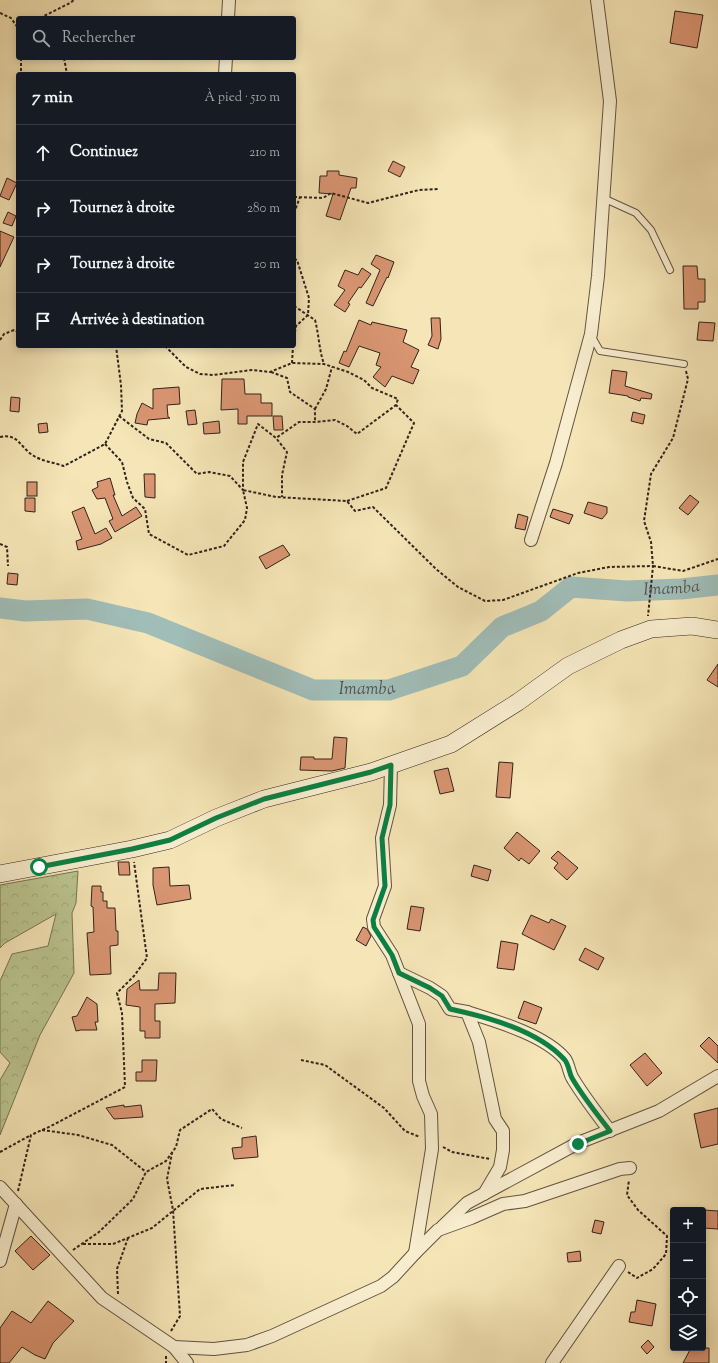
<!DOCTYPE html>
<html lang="fr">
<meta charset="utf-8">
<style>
body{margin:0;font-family:"Sorts Mill Goudy",serif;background:#242831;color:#f1f3f6}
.controls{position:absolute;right:12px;bottom:12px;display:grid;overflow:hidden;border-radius:4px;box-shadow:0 2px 10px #0003}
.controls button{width:36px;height:36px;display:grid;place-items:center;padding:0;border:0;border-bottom:1px solid #363941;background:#171b24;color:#f1f3f6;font:20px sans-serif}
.stop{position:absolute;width:12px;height:12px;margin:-9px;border:3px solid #0b8043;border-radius:50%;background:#fff}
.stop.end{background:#0b8043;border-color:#fff;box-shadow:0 1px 4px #0008}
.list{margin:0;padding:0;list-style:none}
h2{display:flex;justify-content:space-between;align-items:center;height:52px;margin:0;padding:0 16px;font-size:17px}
h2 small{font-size:13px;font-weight:400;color:#9ea1a6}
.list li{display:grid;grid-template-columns:26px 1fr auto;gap:12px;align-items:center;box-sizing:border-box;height:56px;padding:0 16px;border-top:1px solid #363941}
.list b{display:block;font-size:15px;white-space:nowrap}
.list em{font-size:13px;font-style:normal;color:#9ea1a6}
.icon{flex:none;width:22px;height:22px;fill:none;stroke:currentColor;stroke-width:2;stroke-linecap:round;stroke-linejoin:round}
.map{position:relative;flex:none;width:718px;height:1363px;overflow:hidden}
.search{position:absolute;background:#171b24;box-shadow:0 2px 10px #0003;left:16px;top:16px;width:280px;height:44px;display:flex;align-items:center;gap:10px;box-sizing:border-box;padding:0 14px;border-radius:4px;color:#9ea1a6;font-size:15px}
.panel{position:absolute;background:#171b24;box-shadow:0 2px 10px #0003;left:16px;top:72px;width:280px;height:276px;border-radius:4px}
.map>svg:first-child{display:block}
.forest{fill:url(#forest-crowns);stroke:#767455}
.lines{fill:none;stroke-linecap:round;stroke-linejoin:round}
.river{stroke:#a0bdb8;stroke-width:21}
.building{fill:#da9673;stroke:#32221b}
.lane-casing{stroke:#635342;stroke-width:8}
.street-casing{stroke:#635342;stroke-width:14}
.secondary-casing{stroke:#32221b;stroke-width:18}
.path{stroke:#32221b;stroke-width:2;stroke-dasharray:3 2;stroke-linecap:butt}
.lane{stroke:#f9efd0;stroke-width:6}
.street{stroke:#f9efd0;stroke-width:12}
.secondary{stroke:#f9efd0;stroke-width:17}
.route{stroke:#0b8043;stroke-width:5}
.labels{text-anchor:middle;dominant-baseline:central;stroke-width:3;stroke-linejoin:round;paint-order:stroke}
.water-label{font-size:17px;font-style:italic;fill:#53504a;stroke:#f9efd0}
</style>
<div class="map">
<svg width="718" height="1363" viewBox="0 0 718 1363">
<defs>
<pattern id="forest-crowns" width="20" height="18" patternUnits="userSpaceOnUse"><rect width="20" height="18" fill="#bbc58f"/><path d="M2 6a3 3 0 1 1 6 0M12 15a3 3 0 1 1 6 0" fill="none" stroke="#a1a97b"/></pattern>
</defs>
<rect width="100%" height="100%" fill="#f6e6b7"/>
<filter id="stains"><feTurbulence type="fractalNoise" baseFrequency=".005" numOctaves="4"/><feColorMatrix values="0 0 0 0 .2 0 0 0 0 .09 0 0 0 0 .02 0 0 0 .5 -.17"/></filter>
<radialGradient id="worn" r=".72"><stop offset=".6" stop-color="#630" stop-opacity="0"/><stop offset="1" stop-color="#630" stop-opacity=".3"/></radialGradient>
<!-- forest -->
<polygon class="forest" points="78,871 76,903 72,913 74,973 40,1035 0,1135 0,1080 10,1063 0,1052 0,981 12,954 48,946 56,914 5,943 0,948 0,885"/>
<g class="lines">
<!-- river -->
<path class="river" id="s1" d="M0,608L25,611L87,609L148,623L313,690H389L462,666L502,627L541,611L571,587L627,591L681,589L718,585"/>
</g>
<!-- building -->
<g class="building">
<polygon points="675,11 703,15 697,48 670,43"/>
<polygon points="393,161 405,167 400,177 388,171"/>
<polygon points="327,171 339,171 339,175 357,178 356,188 351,188 340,220 326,216 333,194 319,193 320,176 327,176"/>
<polygon points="7,178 17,183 9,200 0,196"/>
<polygon points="8,212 16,216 12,226 3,223"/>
<polygon points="0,231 14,237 0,267"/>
<polygon points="376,255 394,262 388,278 387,277 373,306 366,303 380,270 371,264"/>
<polygon points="683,266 697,266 698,279 705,279 705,302 698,302 698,309 684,309"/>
<polygon points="362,268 371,274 361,288 359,287 348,303 350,304 345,312 334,305 345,290 338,286 345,270 358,275"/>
<polygon points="431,318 440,318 441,339 438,349 428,345 432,336"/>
<polygon points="359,320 371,325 372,322 407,330 403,342 419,350 411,367 419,370 413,384 392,376 385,387 373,377 381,367 376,365 380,353 359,346 349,367 339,363 344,351 346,352"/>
<polygon points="699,322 715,323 713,341 697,340"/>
<polygon points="612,370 627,372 625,386 652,394 651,399 641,398 640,401 628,397 628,396 609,393"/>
<polygon points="222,379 244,379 245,394 261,394 261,403 272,403 272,416 247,416 247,424 238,424 238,409 221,410"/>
<polygon points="179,387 180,404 167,405 168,417 170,418 148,420 147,425 135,423 137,414 142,403 153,409 153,389"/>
<polygon points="11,397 20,398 19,412 10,411"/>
<polygon points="195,410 197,424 188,425 186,411"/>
<polygon points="633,412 645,415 643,424 631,421"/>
<polygon points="273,416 282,416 283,430 274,430"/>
<polygon points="219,421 220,433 204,434 203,423"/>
<polygon points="47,423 48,432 39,433 38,424"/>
<polygon points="144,474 155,474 155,498 145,497"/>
<polygon points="110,478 115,495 113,495 122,516 136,507 142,516 115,532 109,521 113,519 105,498 97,499 92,490 98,487 97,482"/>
<rect x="27" y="482" width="10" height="14"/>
<polygon points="690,495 699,502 688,515 679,508"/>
<polygon points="25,498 35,498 35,512 25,511"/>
<polygon points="588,502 607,507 607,513 602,519 584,513"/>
<polygon points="84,507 95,534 106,528 112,538 101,544 78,550 76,541 82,539 72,512"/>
<polygon points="553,509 573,515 569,524 550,517"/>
<polygon points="518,514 528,517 525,530 515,528"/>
<polygon points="283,545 290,555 266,569 259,557"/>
<polygon points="8,573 18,574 17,585 7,584"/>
<polygon points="718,664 718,687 707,680"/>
<polygon points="334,737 347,738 345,768 332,771 300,770 301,757 314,757 314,759 332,759"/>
<polygon points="499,762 513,763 510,798 496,797"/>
<polygon points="448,768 454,791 440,794 434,771"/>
<polygon points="517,832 540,851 529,864 521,858 519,861 504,848"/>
<polygon points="558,851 578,868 567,880 554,868 558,863 551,858"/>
<polygon points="118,862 129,862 130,875 119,875"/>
<polygon points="474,865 491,870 488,881 471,876"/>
<polygon points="169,867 170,886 189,885 191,899 157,905 153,885 153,868"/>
<polygon points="92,886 101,886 101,892 103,892 103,901 107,901 107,908 115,908 116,931 118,931 118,945 110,946 111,974 90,975 87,933 94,932 93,907 91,906"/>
<polygon points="411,906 424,908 420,931 407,929"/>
<polygon points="531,915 549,923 551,919 566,926 554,950 522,934"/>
<polygon points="363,927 367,929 371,936 366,946 356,940"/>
<polygon points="501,941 518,944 514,970 497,968"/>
<polygon points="585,948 604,958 598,970 579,960"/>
<polygon points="159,973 176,973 175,1003 155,1004 155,1021 160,1021 160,1038 145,1038 145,1031 140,1031 140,1007 126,1005 127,989 139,980 140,990 158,990"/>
<polygon points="87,997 97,1004 98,1022 95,1022 97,1030 81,1030 76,1031 72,1017 77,1016"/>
<polygon points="524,1001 542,1008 536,1024 518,1018"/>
<polygon points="709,1037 718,1046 718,1063 700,1046"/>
<polygon points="645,1053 662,1073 647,1086 630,1065"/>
<polygon points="142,1060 157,1060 156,1081 136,1081 136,1072 142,1072"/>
<polygon points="124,1105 124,1107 141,1105 143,1117 114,1119 106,1108"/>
<polygon points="718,1108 718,1144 701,1148 694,1114"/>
<polygon points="256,1136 258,1157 234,1159 232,1148 242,1147 242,1138"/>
<polygon points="703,1210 718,1211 718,1229 703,1228"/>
<polygon points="595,1220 604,1222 601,1234 592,1232"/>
<polygon points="31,1236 50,1255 33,1270 15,1251"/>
<polygon points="580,1251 581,1261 568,1262 567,1253"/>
<polygon points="637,1300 656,1304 652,1326 629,1322 631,1312 635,1312"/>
<polygon points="48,1301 74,1321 53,1343 45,1359 35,1355 22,1347 9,1363 0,1363 0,1328 12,1311 31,1323"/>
<polygon points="648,1340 654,1347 647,1354 641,1347"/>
<polygon points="691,1348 709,1348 709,1363 683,1363"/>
</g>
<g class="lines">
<!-- lane casing -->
<g class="lane-casing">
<g id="lane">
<polyline points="603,198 636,213 651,230 670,270"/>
<polyline points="591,335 600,351 684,364"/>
</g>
</g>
<!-- street casing -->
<g class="street-casing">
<g id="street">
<polyline points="228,18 229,0"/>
<polyline points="225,74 226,58"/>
<polyline points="531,540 556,463 591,334 598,276 610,101 597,0"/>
<polyline points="391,765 390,805 382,838 385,886 373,919 374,927 392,955 419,1024 419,1081 423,1096 431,1114 432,1149 415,1253"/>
<polyline points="399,973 430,988 442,996 450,1009 467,1012 479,1042 495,1119 503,1131 503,1150 500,1167 484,1194"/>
<path d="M467,1012C496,1021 545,1035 565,1059C569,1065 569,1073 573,1079C584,1097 597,1114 610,1131"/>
<polyline points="0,1187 102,1298 174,1347 187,1363"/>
<polyline points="442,1227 467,1203 578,1143 659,1111 718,1076"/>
<polyline points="0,1261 16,1204"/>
<polyline points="174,1347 214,1349 247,1345 272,1336 381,1286 393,1277 415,1253 438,1230 471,1218 503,1204 525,1201 620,1169 630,1168"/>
<polyline points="552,1363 619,1266"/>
</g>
</g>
<!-- secondary casing -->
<g class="secondary-casing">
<polyline id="secondary" points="0,874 132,849 170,840 216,818 264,799 371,772 451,744 518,702 568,666 621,640 651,629 692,626 718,630"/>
</g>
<!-- path -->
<g class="path">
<polyline points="0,13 11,18 18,28"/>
<polyline points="40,18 70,3 74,0"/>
<polyline points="21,58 21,74"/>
<polyline points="64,58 67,74"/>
<polyline points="294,197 323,198 331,193 368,203 419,190 439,189"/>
<polyline points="294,213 300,197"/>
<polyline points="294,259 297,260 309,298 308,315 296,326 294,338"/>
<path d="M294,306L315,320C319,335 319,350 324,364"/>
<polyline points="0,340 4,334 14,330 18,332"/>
<polyline points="165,346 186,367 200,374 213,375 252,370 270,372 292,363 324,364 348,372 364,380 372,388 398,399 396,405 357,434 347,426 335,420 315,422 299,422 276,438"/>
<polyline points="292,363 293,346"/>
<polyline points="686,371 688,379 673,438 651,474 644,521 651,542 653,566 683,571 718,559"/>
<polyline points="271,372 287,378 290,392 315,409 315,422"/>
<polyline points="315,409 326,389 332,367"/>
<polyline points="119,416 149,439 166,443 197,474 209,472 230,476 243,490 243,462 258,424 276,438 287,452 282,475 282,497"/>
<path d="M0,437C19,433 20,448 34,456C42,461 55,463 64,466L105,444L122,411L121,385L116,346"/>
<polyline points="105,444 122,462 127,482 133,498 145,509 149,534 188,555 224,546 245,520 247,508 243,490 276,497 347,501 355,511 373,507 436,569 458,587 485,601 503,600 578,573 609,567 653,566 648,616"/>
<polyline points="347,501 386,488 414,423 396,405"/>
<polyline points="0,544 7,547 8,566"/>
<polyline points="301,1060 325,1065 384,1108 405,1131 420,1137"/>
<polyline points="42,1130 78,1135 112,1145 146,1172"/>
<polyline points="443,1147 452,1152 490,1159"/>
<polyline points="0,1152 31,1135"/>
<polyline points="18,1191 31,1135 51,1126 125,1087 122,1013 117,993 134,976 147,958 134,862"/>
<polyline points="83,1244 113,1244 152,1228 200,1189 235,1185"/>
<polyline points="73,1250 99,1232 133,1199 146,1172 166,1161 176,1147 180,1130 212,1109 221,1119 242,1128"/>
<polyline points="628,1272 637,1278 653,1269 666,1254 667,1236 638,1210 627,1195 629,1180"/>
<polyline points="118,1294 117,1269 128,1238"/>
<polyline points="171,1331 180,1316 173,1210 167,1179 172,1153"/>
<polyline points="166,1356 166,1363"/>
</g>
<!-- lane -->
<use href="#lane" class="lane"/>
<!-- street -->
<use href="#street" class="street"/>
<!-- secondary -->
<use href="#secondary" class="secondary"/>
</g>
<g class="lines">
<!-- route -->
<path class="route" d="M39,867L132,849L170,840L216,818L264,799L371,772L391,765L390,805L382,838L385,886L373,920L374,927L392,955L399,973L430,988L442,996L450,1009C487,1017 537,1030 564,1059C569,1064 569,1073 572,1078C583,1097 597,1114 610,1131L578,1144"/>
</g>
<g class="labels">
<!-- water labels -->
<g class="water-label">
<text stroke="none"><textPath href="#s1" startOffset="718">Imamba</textPath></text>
<text stroke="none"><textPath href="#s1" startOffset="382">Imamba</textPath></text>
</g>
</g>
<rect width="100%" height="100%" filter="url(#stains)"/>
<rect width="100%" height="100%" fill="url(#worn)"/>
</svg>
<div class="controls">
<button>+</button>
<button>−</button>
<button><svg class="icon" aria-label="locate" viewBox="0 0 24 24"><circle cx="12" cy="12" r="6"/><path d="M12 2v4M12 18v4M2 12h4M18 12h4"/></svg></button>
<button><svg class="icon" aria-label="layers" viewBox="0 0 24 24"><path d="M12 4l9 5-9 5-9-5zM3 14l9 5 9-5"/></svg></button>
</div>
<div class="stop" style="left:39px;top:867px"></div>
<div class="stop end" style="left:578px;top:1144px"></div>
<div class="search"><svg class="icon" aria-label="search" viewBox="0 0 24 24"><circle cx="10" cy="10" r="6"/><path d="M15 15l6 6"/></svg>Rechercher</div>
<section class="panel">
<h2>7 min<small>À pied · 510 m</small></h2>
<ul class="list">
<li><svg class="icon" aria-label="ahead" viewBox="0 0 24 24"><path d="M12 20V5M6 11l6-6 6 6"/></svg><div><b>Continuez</b></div><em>210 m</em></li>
<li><svg class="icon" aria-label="right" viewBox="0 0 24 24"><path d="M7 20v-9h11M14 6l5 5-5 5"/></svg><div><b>Tournez à droite</b></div><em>280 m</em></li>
<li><svg class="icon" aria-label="right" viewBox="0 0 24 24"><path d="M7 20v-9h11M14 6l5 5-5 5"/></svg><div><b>Tournez à droite</b></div><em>20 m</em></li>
<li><svg class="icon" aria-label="arrive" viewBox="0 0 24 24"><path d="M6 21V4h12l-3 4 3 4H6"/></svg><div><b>Arrivée à destination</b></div></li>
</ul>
</section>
</div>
